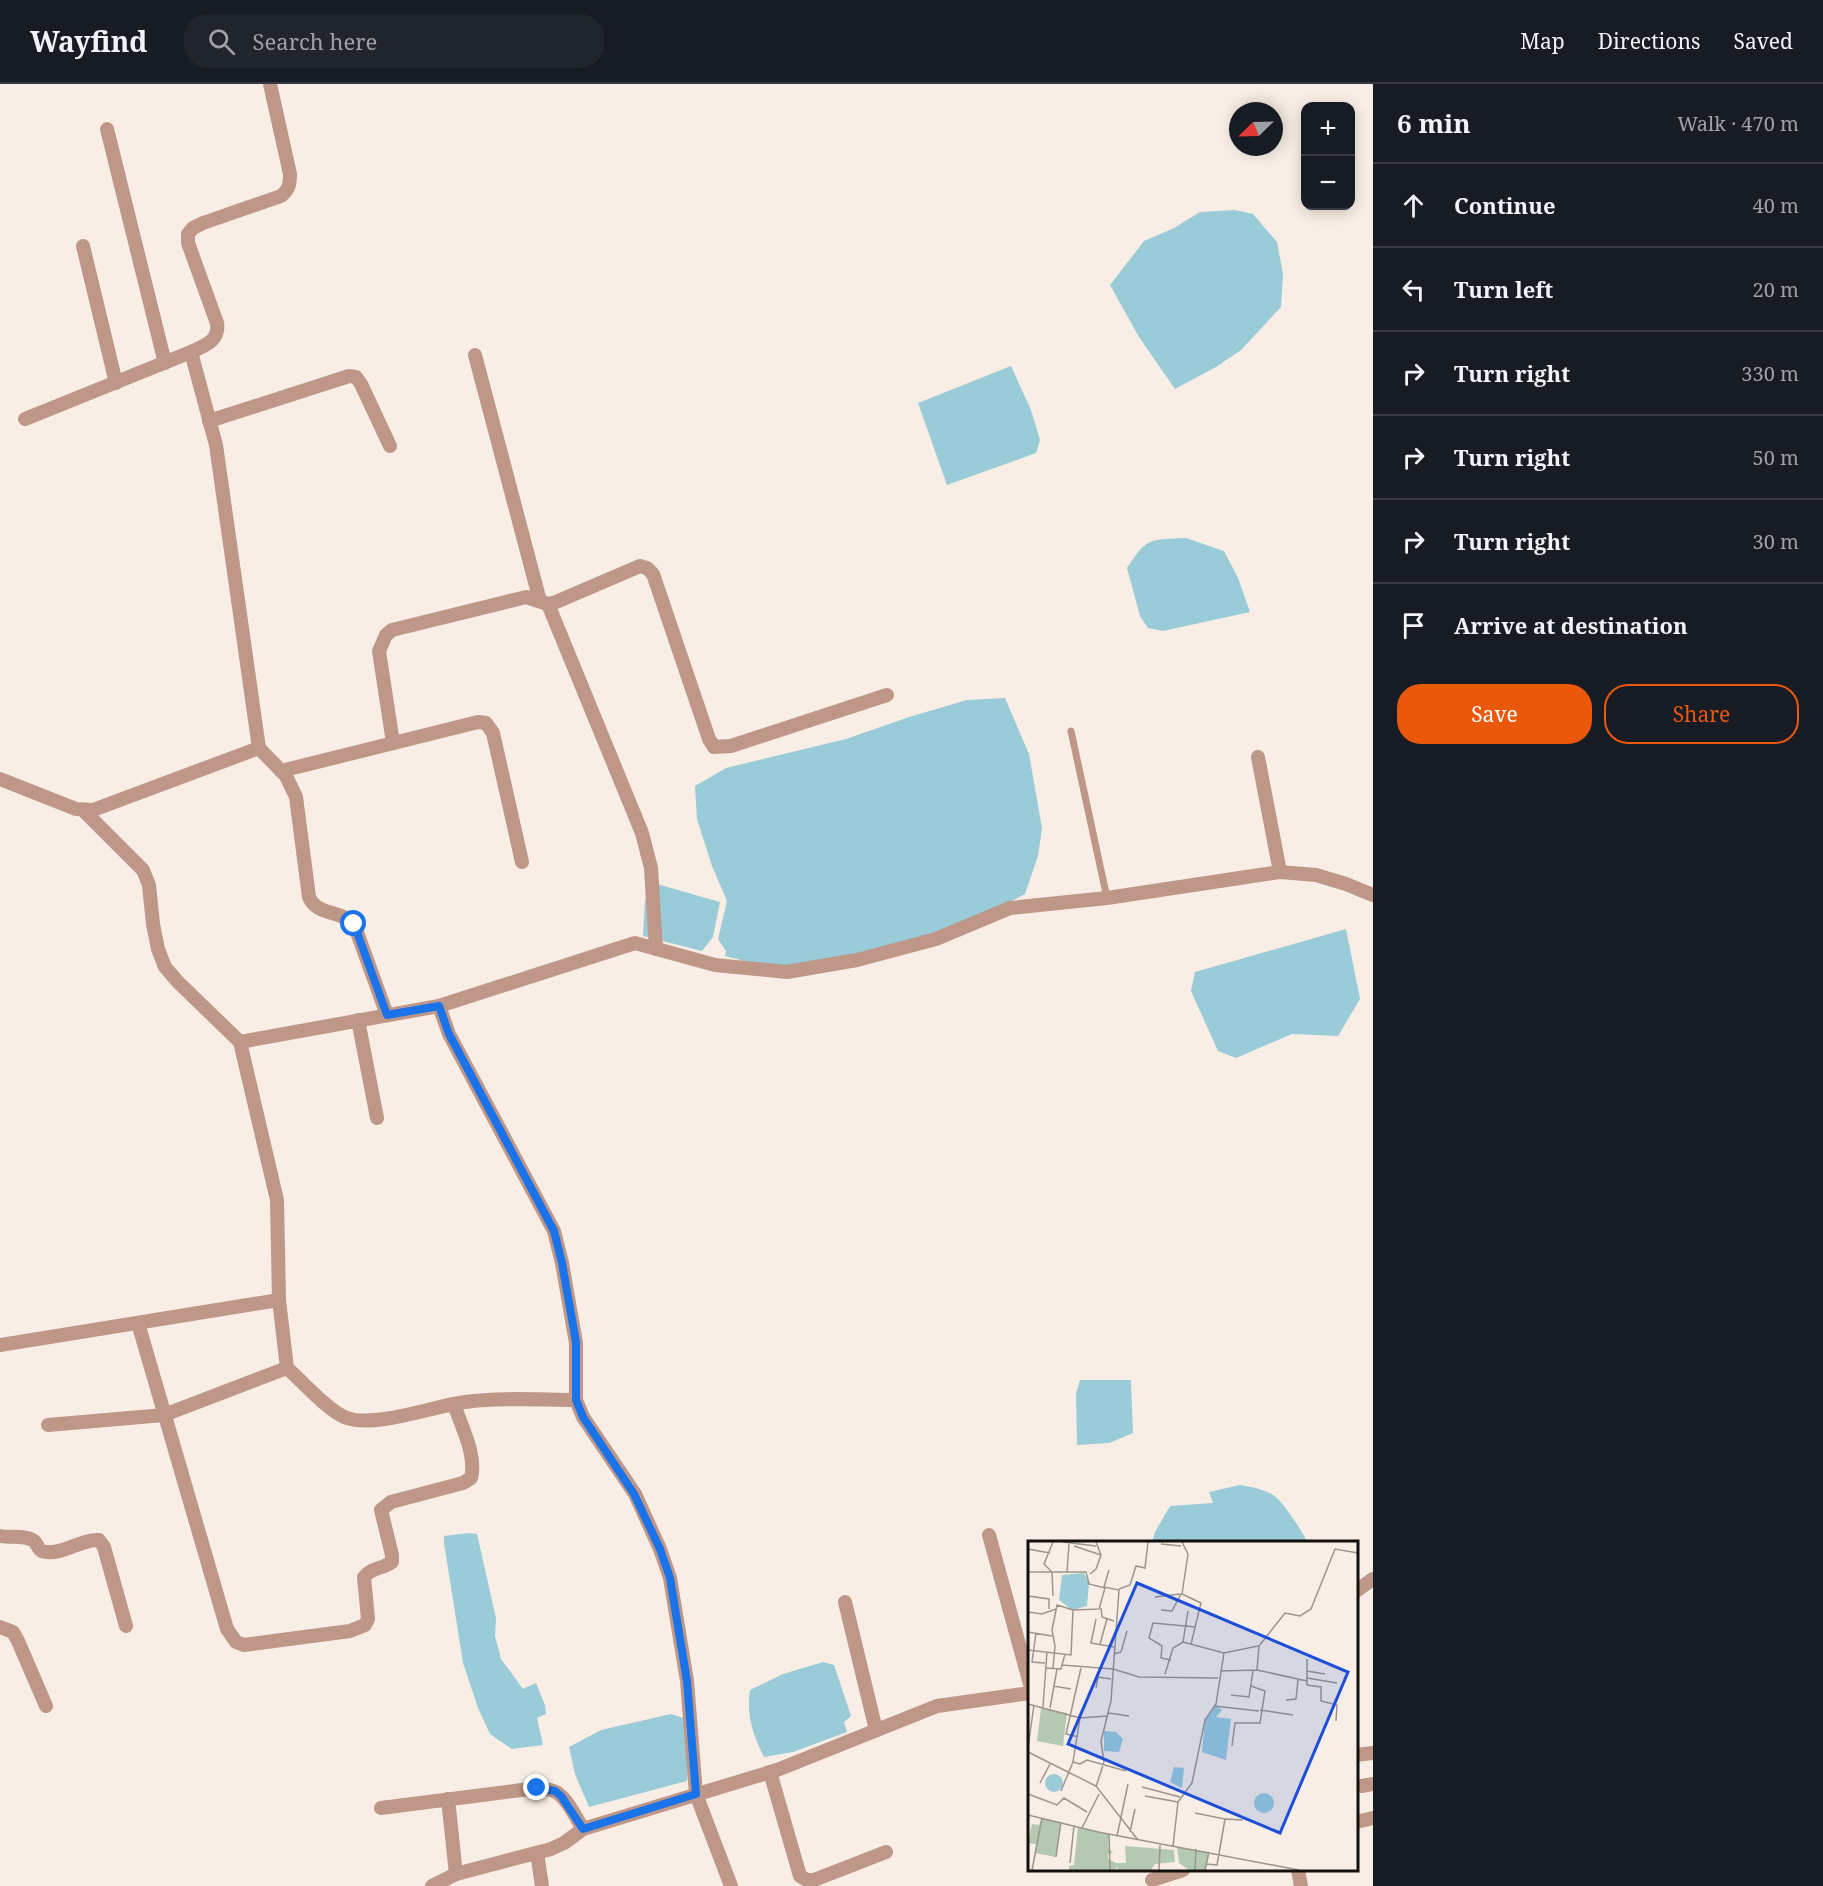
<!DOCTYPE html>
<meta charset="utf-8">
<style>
body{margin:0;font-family:"Noto Serif",serif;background:#20242c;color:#f1f3f6}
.controls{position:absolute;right:18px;top:18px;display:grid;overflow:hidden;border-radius:12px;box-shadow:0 3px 15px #0003}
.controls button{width:54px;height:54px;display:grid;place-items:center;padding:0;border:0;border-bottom:2px solid #363941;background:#171b24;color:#f1f3f6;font:30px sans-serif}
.compass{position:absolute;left:1229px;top:18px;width:54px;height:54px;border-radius:50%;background:#171b24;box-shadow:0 3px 15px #0003;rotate:247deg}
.stop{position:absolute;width:18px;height:18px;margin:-14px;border:4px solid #1a73e8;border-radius:50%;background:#fff}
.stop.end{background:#1a73e8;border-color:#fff;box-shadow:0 2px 6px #0008}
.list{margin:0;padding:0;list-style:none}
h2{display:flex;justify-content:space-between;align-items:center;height:78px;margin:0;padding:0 24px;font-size:26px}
h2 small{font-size:20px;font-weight:400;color:#9ea1a6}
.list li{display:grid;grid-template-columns:39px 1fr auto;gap:18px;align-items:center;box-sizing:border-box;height:84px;padding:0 24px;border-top:2px solid #363941}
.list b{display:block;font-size:22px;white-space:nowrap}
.list em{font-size:20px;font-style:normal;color:#9ea1a6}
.actions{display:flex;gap:12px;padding:18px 24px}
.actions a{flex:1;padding:14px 0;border:2px solid #ea580c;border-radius:24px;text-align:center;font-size:21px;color:#ea580c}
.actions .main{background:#ea580c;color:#fff}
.icon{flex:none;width:33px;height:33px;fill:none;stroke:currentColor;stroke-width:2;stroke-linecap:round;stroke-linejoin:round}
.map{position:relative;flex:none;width:1373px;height:1802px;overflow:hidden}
header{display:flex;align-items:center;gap:36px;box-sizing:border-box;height:84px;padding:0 30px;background:#171b24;border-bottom:2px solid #363941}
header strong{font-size:28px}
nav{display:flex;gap:33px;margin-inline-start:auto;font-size:21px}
.search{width:420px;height:54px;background:#20242c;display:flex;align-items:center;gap:15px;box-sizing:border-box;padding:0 21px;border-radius:24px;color:#9ea1a6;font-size:22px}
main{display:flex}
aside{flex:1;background:#171b24}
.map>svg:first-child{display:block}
.water{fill:#9acbd8}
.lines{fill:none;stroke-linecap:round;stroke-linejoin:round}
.lane{stroke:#be9788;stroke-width:7}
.street{stroke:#be9788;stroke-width:14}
.route{stroke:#1a73e8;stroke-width:8}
.inset-road{fill:none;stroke:#9c958e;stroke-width:1.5}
.view{fill:#1d4ed8;fill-opacity:0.15;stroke:#1d4ed8;stroke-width:3}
.inset-edge{fill:none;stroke:#120f0c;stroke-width:3}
</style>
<header>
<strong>Wayfind</strong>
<div class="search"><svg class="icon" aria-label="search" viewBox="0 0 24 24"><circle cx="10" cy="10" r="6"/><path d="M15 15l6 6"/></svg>Search here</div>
<nav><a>Map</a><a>Directions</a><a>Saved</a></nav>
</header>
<main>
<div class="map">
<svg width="1373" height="1802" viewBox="0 0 1373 1802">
<rect width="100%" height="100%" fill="#f8eee5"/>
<!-- water -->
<g class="water">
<polygon points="1235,126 1253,130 1277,158 1283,190 1281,223 1241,266 1216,283 1175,305 1139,253 1110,201 1144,157 1174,144 1200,128"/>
<polygon points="1011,282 1031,326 1040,356 1036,369 947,401 918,319"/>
<path d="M1186,454L1224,467L1238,494L1250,528L1163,547L1148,544L1140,532L1127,484C1148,452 1150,456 1186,454Z"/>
<polygon points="1005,614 1029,670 1042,744 1038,772 1025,810 964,843 787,888 725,872 726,867 718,855 727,817 712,782 697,735 695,702 726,684 846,655 909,633 967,616"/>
<polygon points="657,800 720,818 713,853 702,867 643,852 645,816"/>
<polygon points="1346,845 1360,915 1338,952 1292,950 1236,974 1218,967 1191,907 1195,888"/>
<polygon points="1080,1296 1131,1296 1133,1349 1109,1359 1077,1361 1076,1310"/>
<path d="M1240,1401C1251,1403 1263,1405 1273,1411C1282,1416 1303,1448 1307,1458H1152L1155,1448L1170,1422L1213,1419L1209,1408Z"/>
<polygon points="469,1449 477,1450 496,1534 495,1552 501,1575 523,1605 536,1599 545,1621 546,1630 537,1634 543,1661 512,1665 490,1650 478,1624 463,1579 444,1459 444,1452"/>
<path d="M823,1578L834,1581L851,1632L844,1638L847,1648L793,1668L764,1673C753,1651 746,1631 750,1606L783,1590Z"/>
<polygon points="671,1630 690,1636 687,1697 589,1723 575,1690 569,1663 601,1646"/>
</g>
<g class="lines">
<!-- lane -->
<polyline class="lane" points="1071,647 1107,814"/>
<!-- street -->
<g class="street">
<polyline points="107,45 165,279"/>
<polyline points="83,162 116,299"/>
<path d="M191,268L216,361L259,664L286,692L296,713L309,813C317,832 341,826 354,840L387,931"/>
<polyline points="475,271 540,517"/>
<path d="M25,335L191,268C204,262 220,257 217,239L188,159V150L193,144L203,139L281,112C289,106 290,100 290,90L270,0"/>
<polyline points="209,337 349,292 356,293 361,300 390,362"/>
<polyline points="548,520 642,749 651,784 656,865"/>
<polyline points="393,659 379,567 386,551 392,546 526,513 548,520 556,518 640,482 647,484 653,490 709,655 714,663 731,662 887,611"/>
<polyline points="1258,673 1280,788"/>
<polyline points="281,687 478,638 486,639 493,649 522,778"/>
<polyline points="0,695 76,725 93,726 259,664"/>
<path d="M84,727L143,786L149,801L153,840L158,865L165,883L178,898L240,958L277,1116L279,1216L287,1284C302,1297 330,1329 347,1334C376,1344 434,1322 465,1318C501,1313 541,1316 576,1316"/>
<polyline points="439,922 449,950 554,1147 562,1179 576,1259 576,1316 583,1333 635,1410 660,1465 670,1494 687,1597 696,1710 731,1802"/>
<polyline points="358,936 377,1034"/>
<polyline points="240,958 439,922 635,859 715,881 787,888 857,876 936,855 1010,824 1107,814 1280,788 1316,791 1346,800 1373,811"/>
<path d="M138,1239L227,1545L236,1558L244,1561L350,1547L365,1541L368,1535L364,1493C372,1483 383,1485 392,1478V1471L381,1426L391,1418L463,1399L471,1394C477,1371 461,1342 454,1320"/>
<polyline points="0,1261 279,1216"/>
<polyline points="48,1341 164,1331 287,1284"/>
<polyline points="989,1451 1030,1600"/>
<path d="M0,1452C9,1454 26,1451 34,1457C39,1462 38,1468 47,1468C65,1470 81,1455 99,1456L104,1463L126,1542"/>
<polyline points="1356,1507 1373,1495"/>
<polyline points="845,1518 876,1646"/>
<polyline points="0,1543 13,1548 18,1557 46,1622"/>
<polyline points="1356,1671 1373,1669"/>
<polyline points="770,1688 800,1792 807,1796 814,1796 886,1768"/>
<polyline points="1362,1702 1373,1700"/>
<polyline points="448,1715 456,1790"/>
<path d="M381,1724L537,1704C543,1705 551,1705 556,1708C568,1715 576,1734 583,1745"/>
<polyline points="1356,1738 1373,1734"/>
<polyline points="537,1769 542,1802"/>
<polyline points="1298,1786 1301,1802"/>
<polyline points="1152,1796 1183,1786"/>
<polyline points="432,1802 456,1790 551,1765 564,1759 583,1745 777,1686 937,1622 1030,1609"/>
</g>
</g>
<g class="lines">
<!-- route -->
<polyline class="route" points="354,840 387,931 439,922 449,950 554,1147 562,1179 576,1258 576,1316 583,1333 634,1410 660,1465 670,1494 687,1597 696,1710 583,1745 561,1712 555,1707 537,1704"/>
</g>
<!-- overview -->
<g transform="translate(1028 1457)">
<rect width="330" height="330" fill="#f8eee5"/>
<path d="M13,167L39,172L35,205L9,200ZM14,277L33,281L28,316L7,312L8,303L0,302L4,283L11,284ZM50,286L81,293L80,306L85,312L80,313V318L88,322H98L97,305L146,309L147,321L127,323L123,329H89L90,325L87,329H41V325L46,324ZM149,306L181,311L177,329H161L151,322Z" fill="#b5c8b2"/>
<path d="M56,32L61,43L59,65L44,69L31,59L34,34ZM188,164L194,169L188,176L203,178L198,219L174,211L177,179ZM76,190L88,191L95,198L91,211L76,210ZM146,226L156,227L154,247L142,241ZM17 242a9 9 0 1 1 18 0a9 9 0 1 1-18 0ZM226 262a10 10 0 1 1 20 0a10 10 0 1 1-20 0Z" fill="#9acbd8"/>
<path class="inset-road" d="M35,1L68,5M154,1L160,13L154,53L173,62L163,103M133,3L153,5M46,5L73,14M0,8L22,12M0,31H58L61,43L77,47L71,68L45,69L29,64L24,89L27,105L25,127M39,31L41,3M62,33L68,28L73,14L68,1M91,48L102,44L108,25L117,27L120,1M0,55L21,58V68M25,55L24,31L16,23L25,1M127,56L152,53M73,67L74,76L86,80M133,69L144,70L153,53M0,71L14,73L28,68M68,78L63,102L86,106M0,91L24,95M8,92L4,121L17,122M155,101L160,70M72,103L79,78M0,109L43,114L45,69M86,113L93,111L99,90M279,118V144L293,146V160L309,164L308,180M143,119L133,117L134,105L121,97L125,82L168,86M34,124L85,128L111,136L190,137M18,127L33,128L37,113M229,129L231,105L257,72L272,75L283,68L307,8L330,12M192,130L229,129L279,140M279,130L297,133M137,133L145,107L155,101L196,112L230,105M279,137L309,142M25,145L43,148M68,147L70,136L83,138M203,154L221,156L225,130M258,159L268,158L270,139M0,163L52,177L79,175M186,165L231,170M15,166L19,111M22,167L29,128M232,169L265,174M80,172L101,175M50,196L38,193L53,127M204,205L207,182H232L237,150L223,145M0,206L6,164M0,211L68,245L110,299M45,221L52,223L59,219L98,230M12,242L22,223M68,246L76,221L73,200L83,160L91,49L76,46L81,29M114,246L152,256M33,250L45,221L52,177M0,253L29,264L36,257L59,271M117,255L150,261M167,272L197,278L189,324L178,323M0,274L70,291L271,329M197,278L215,279M54,287L71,253M102,291L107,268M81,293L82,329M89,295L100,243M145,305L150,261L164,242L177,179L188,163L196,112M28,316L33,281M42,322L46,285M4,329L14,277M131,329L132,304M167,329L168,308M177,329L181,311"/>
<path class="view" d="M109,42L320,131L252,292L40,203Z"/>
<rect width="330" height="330" class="inset-edge"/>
</g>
</svg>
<div class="controls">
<button>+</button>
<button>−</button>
</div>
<svg class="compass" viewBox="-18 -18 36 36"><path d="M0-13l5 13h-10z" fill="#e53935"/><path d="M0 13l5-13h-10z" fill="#9ea1a6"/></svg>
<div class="stop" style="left:354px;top:840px"></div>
<div class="stop end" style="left:537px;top:1704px"></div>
</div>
<aside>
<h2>6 min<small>Walk · 470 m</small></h2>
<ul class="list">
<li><svg class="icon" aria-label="ahead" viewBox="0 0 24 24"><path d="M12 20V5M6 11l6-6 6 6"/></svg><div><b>Continue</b></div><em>40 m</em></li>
<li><svg class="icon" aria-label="left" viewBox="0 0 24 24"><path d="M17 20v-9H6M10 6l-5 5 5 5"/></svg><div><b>Turn left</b></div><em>20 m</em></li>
<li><svg class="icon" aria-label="right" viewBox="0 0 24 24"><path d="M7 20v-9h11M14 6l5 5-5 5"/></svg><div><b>Turn right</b></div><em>330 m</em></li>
<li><svg class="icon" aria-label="right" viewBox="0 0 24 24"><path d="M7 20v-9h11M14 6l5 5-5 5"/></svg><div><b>Turn right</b></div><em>50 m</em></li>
<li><svg class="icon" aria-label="right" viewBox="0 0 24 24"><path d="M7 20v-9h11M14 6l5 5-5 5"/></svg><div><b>Turn right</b></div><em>30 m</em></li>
<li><svg class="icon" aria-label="arrive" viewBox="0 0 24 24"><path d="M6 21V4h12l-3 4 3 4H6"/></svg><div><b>Arrive at destination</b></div></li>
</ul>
<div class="actions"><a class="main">Save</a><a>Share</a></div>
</aside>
</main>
